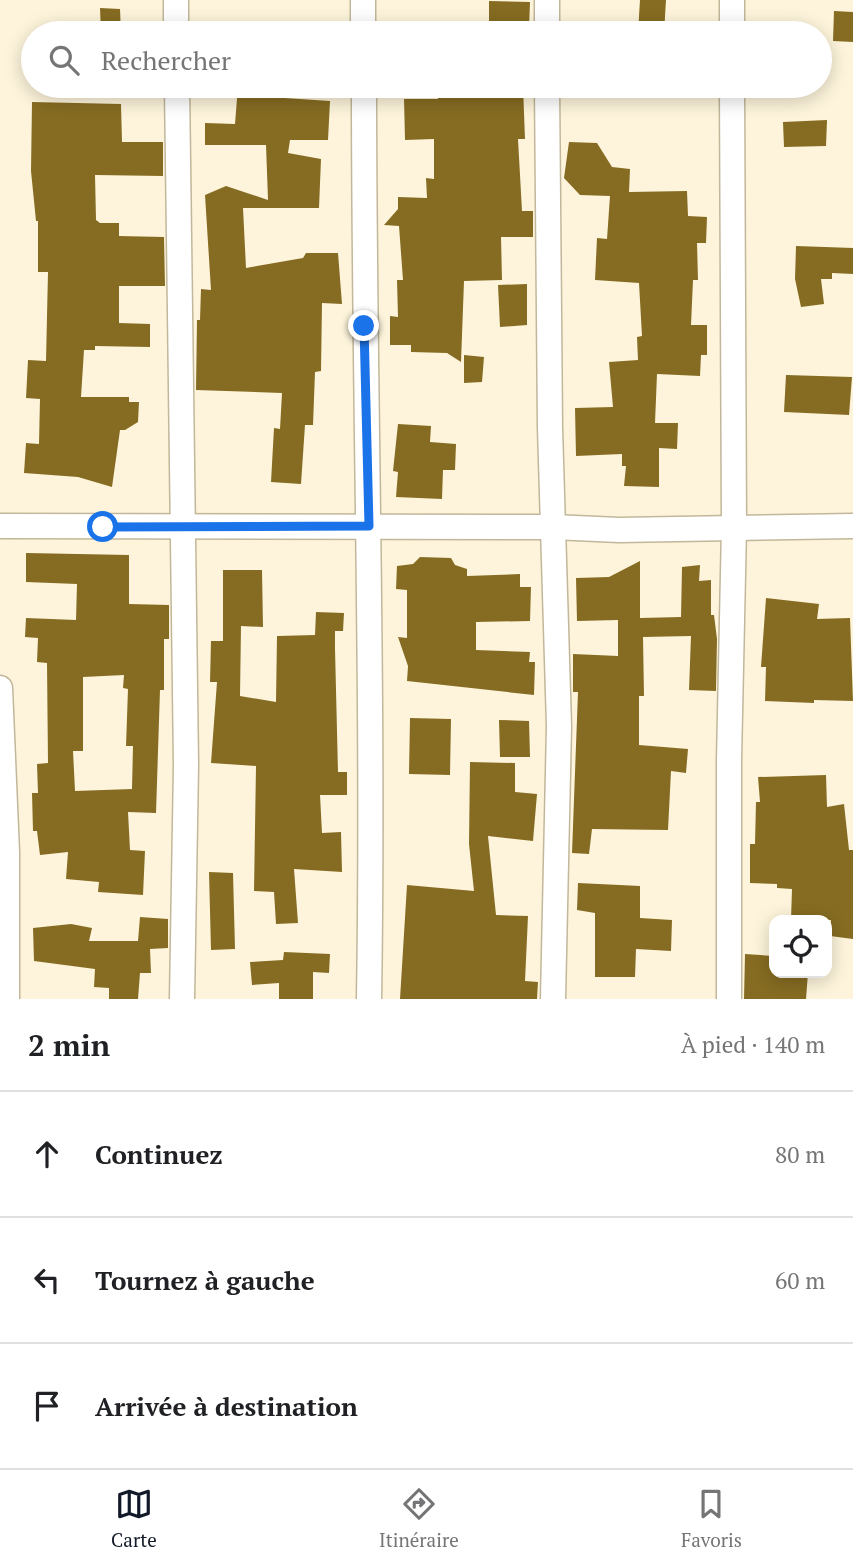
<!DOCTYPE html>
<html lang="fr">
<meta charset="utf-8">
<style>
body{margin:0;font-family:"PT Serif",serif;background:#f2f2f2;color:#202124}
.controls{position:absolute;right:21px;bottom:21px;display:grid;overflow:hidden;border-radius:14px;box-shadow:0 4px 18px #0003}
.controls button{width:63px;height:63px;display:grid;place-items:center;padding:0;border:0;border-bottom:2px solid #e0e0e0;background:#fff;color:#202124;font:35px sans-serif}
.stop{position:absolute;width:21px;height:21px;margin:-16px;border:5px solid #1a73e8;border-radius:50%;background:#fff}
.stop.end{background:#1a73e8;border-color:#fff;box-shadow:0 2px 7px #0008}
.list{margin:0;padding:0;list-style:none}
h2{display:flex;justify-content:space-between;align-items:center;height:91px;margin:0;padding:0 28px;font-size:30px}
h2 small{font-size:23px;font-weight:400;color:#757577}
.list li{display:grid;grid-template-columns:46px 1fr auto;gap:21px;align-items:center;box-sizing:border-box;height:126px;padding:0 28px;border-top:2px solid #e0e0e0}
.list b{display:block;font-size:26px;white-space:nowrap}
.list em{font-size:23px;font-style:normal;color:#757577}
.icon{flex:none;width:38px;height:38px;fill:none;stroke:currentColor;stroke-width:2;stroke-linecap:round;stroke-linejoin:round}
.map{position:relative;flex:none;width:853px;height:999px;overflow:hidden}
.search{position:absolute;background:#fff;box-shadow:0 4px 18px #0003;left:21px;right:21px;top:21px;height:77px;display:flex;align-items:center;gap:18px;box-sizing:border-box;padding:0 24px;border-radius:38px;color:#757577;font-size:26px}
.sheet{height:469px;background:#fff}
nav{display:flex;justify-content:space-around;align-items:center;box-sizing:border-box;height:98px;border-top:2px solid #e0e0e0;background:#fff;font-size:19px;color:#757577}
nav a{display:grid;justify-items:center;gap:4px}
nav .on{color:#111827}
.map>svg:first-child{display:block}
.building{fill:#866c22;fill-rule:evenodd}
.lines{fill:none;stroke-linecap:round;stroke-linejoin:round}
.street-casing{stroke:#c2b79a;stroke-width:27}
.street{stroke:#fff;stroke-width:24}
.route{stroke:#1a73e8;stroke-width:9}
</style>
<div class="map">
<svg width="853" height="999" viewBox="0 0 853 999">
<rect width="100%" height="100%" fill="#fdf4db"/>
<!-- building -->
<g class="building">
<polygon points="640,0 666,0 664,33 638,33"/>
<polygon points="489,1 530,2 529,28 489,27"/>
<polygon points="100,8 120,9 121,33 101,33"/>
<polygon points="834,11 853,12 853,42 833,41"/>
<polygon points="238,86 269,87 269,97 330,101 328,140 290,140 288,153 321,159 319,208 243,208 246,268 303,258 306,253 338,253 342,304 322,303 321,371 315,372 313,425 305,425 301,484 271,482 274,428 280,429 282,393 196,390 197,320 200,320 201,289 211,290 205,195 226,186 268,200 266,145 205,145 205,123 235,124"/>
<polygon points="438,86 523,86 525,139 518,139 522,211 533,211 533,237 501,237 502,280 464,281 461,362 447,353 411,352 411,345 390,345 390,316 398,317 397,280 403,280 399,226 384,225 398,209 398,197 427,198 426,178 434,179 434,139 405,140 404,99 438,99"/>
<polygon points="32,102 121,104 122,142 163,142 163,176 95,175 96,220 100,223 119,223 119,236 164,237 165,286 119,286 119,323 150,324 150,347 95,346 95,350 84,350 81,397 129,397 129,402 139,402 138,422 125,430 120,430 112,487 78,477 24,473 26,443 39,444 40,399 26,398 28,360 46,361 48,272 38,272 38,221 36,221 31,171"/>
<polygon points="827,120 826,146 784,147 783,122"/>
<polygon points="569,142 597,143 612,167 630,169 629,192 687,191 688,216 707,217 706,243 697,243 698,280 693,280 691,325 707,325 707,355 701,355 700,376 657,374 655,423 678,423 677,449 659,448 659,487 624,486 626,466 622,466 622,454 576,456 575,408 613,407 609,362 638,360 637,337 642,336 639,283 595,280 597,238 607,239 610,196 580,195 564,178"/>
<polygon points="796,246 853,248 853,274 832,273 832,279 821,279 824,304 801,307 795,279"/>
<polygon points="527,284 527,325 500,327 498,285"/>
<polygon points="464,355 484,357 482,382 464,383"/>
<polygon points="786,375 852,377 849,415 784,412"/>
<polygon points="398,424 431,426 430,442 456,444 455,470 443,470 442,499 396,497 398,472 393,471"/>
<path d="M26,553L129,555V604L169,605V639H164V690H160L156,813L128,812L130,850L145,851L143,895L98,892L99,882L66,879L68,852L40,855L37,831H33L32,793H38L37,764L48,763L47,663L37,662L38,638L25,637L26,618L76,620L77,584L26,582ZM124,675L123,688L128,689L126,746H133L132,789L75,791L73,751H83V677Z"/>
<polygon points="420,557 451,558 455,565 467,569 467,576 520,574 520,587 531,587 530,621 476,622 476,650 530,652 529,662 535,662 534,695 407,681 408,666 398,637 407,638 407,590 396,589 397,566 413,564"/>
<polygon points="640,561 640,618 681,617 682,567 700,565 699,581 711,580 711,615 714,615 717,639 716,691 689,690 691,636 643,637 644,696 639,696 639,745 688,749 686,773 671,771 668,830 592,829 589,854 572,853 578,692 573,692 573,654 618,656 618,620 577,621 576,578 609,577"/>
<polygon points="223,570 262,570 263,627 241,626 240,696 276,702 277,636 315,635 316,612 344,613 343,631 335,631 335,649 338,772 347,772 347,795 320,795 322,833 341,832 342,872 294,869 298,923 276,924 274,892 254,891 256,766 211,763 217,682 210,682 211,641 223,641"/>
<polygon points="766,598 819,604 817,619 850,618 853,701 814,700 814,703 765,701 766,667 761,667"/>
<polygon points="410,718 451,719 450,775 409,774"/>
<polygon points="499,720 529,721 530,757 500,757"/>
<polygon points="470,762 515,763 515,792 537,794 533,841 488,836 496,915 528,916 525,981 538,982 537,999 400,999 407,885 474,891 469,844"/>
<polygon points="826,775 827,807 844,804 849,850 853,850 853,939 830,936 831,920 791,920 792,889 777,888 777,884 750,883 750,844 755,844 756,802 760,802 758,777"/>
<polygon points="209,872 233,873 235,949 211,950"/>
<polygon points="578,883 640,886 640,918 672,920 671,951 636,949 635,977 595,977 595,913 577,910"/>
<polygon points="140,917 168,919 168,948 150,949 151,973 140,973 138,999 109,999 109,988 94,987 95,969 34,961 33,928 71,924 92,928 89,941 138,941"/>
<polygon points="284,952 330,954 329,973 313,972 313,999 279,999 279,983 252,985 250,962 283,960"/>
<polygon points="745,954 774,956 774,973 808,973 806,999 744,999"/>
</g>
<g class="lines">
<!-- street casing -->
<g class="street-casing">
<g id="street">
<polyline points="176,0 176,33"/>
<polyline points="363,0 363,33"/>
<polyline points="547,0 547,33"/>
<polyline points="732,0 732,33"/>
<polyline points="177,86 186,765 182,999"/>
<path d="M364,86C364,390 374,695 369,999"/>
<polyline points="547,86 550,428 559,726 553,999"/>
<polyline points="0,526 553,527 619,530 853,526"/>
<polyline points="0,688 7,852 7,999"/>
<polyline points="729,999 729,760 734,527 732,86"/>
</g>
</g>
<!-- street -->
<use href="#street" class="street"/>
</g>
<g class="lines">
<!-- route -->
<polyline class="route" points="103,527 369,526 364,326"/>
</g>
</svg>
<div class="controls">
<button><svg class="icon" aria-label="locate" viewBox="0 0 24 24"><circle cx="12" cy="12" r="6"/><path d="M12 2v4M12 18v4M2 12h4M18 12h4"/></svg></button>
</div>
<div class="stop" style="left:103px;top:527px"></div>
<div class="stop end" style="left:364px;top:326px"></div>
<div class="search"><svg class="icon" aria-label="search" viewBox="0 0 24 24"><circle cx="10" cy="10" r="6"/><path d="M15 15l6 6"/></svg>Rechercher</div>
</div>
<section class="sheet">
<h2>2 min<small>À pied · 140 m</small></h2>
<ul class="list">
<li><svg class="icon" aria-label="ahead" viewBox="0 0 24 24"><path d="M12 20V5M6 11l6-6 6 6"/></svg><div><b>Continuez</b></div><em>80 m</em></li>
<li><svg class="icon" aria-label="left" viewBox="0 0 24 24"><path d="M17 20v-9H6M10 6l-5 5 5 5"/></svg><div><b>Tournez à gauche</b></div><em>60 m</em></li>
<li><svg class="icon" aria-label="arrive" viewBox="0 0 24 24"><path d="M6 21V4h12l-3 4 3 4H6"/></svg><div><b>Arrivée à destination</b></div></li>
</ul>
</section>
<nav>
<a class="on"><svg class="icon" aria-label="map" viewBox="0 0 24 24"><path d="M3 6l6-2 6 2 6-2v14l-6 2-6-2-6 2zM9 4v14M15 6v14"/></svg>Carte</a>
<a><svg class="icon" aria-label="directions" viewBox="0 0 24 24"><path d="M12 3l9 9-9 9-9-9zM9 14v-3h6M13 9l2 2-2 2"/></svg>Itinéraire</a>
<a><svg class="icon" aria-label="saved" viewBox="0 0 24 24"><path d="M7 4h10v16l-5-4-5 4z"/></svg>Favoris</a>
</nav>
